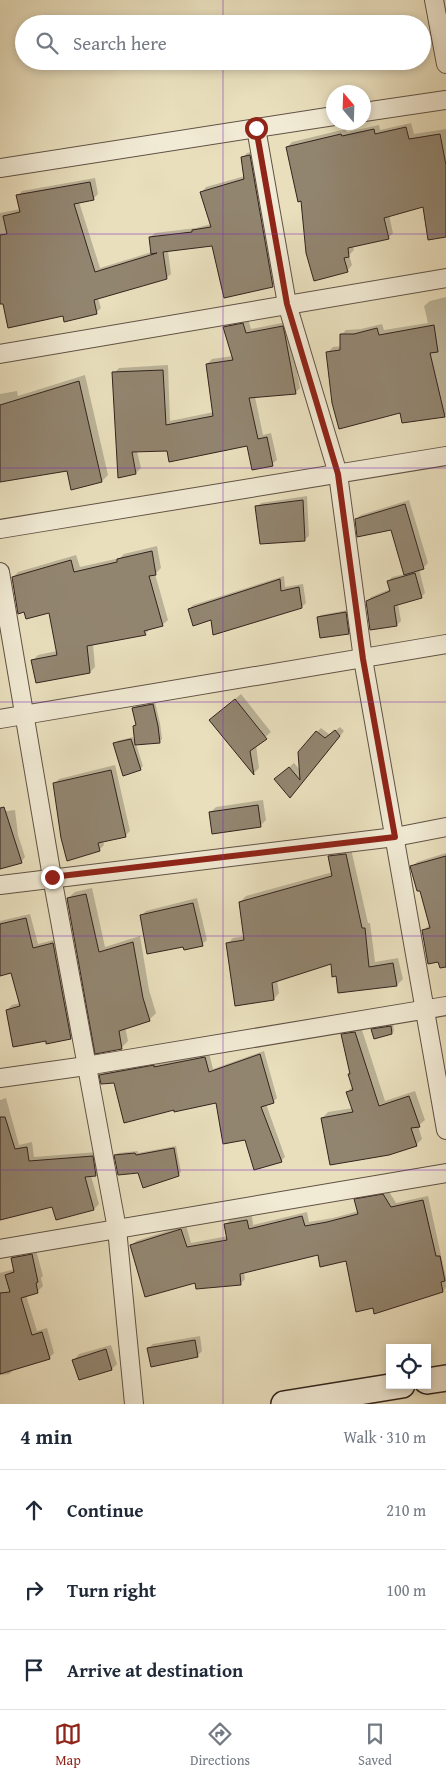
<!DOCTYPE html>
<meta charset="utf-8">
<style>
body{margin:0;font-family:"Gentium Book Plus",serif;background:#f2f2f3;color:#1f2937}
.controls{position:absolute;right:15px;bottom:15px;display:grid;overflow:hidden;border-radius:0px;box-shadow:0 2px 8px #0003}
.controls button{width:45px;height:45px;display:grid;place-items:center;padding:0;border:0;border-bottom:1px solid #e0e1e3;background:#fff;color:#1f2937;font:25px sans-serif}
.compass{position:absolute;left:326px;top:85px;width:45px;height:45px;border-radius:50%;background:#fff;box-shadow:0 2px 8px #0003;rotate:341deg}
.stop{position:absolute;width:15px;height:15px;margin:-11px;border:4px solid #8f2418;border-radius:50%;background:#fff}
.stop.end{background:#8f2418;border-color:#fff;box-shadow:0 1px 5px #0008}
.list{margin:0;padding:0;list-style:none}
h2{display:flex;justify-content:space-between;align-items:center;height:65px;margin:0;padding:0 20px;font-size:21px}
h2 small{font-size:16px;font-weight:400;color:#747a83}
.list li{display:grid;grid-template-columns:32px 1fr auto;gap:15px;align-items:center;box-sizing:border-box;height:80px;padding:0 20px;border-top:1px solid #e0e1e3}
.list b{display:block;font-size:19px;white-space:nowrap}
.list em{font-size:16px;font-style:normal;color:#747a83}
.icon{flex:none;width:28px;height:28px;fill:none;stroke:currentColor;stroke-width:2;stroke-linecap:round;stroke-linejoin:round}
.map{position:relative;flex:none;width:446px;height:1404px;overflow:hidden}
.search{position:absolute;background:#fff;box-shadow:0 2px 8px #0003;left:15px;right:15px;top:15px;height:55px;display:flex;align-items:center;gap:12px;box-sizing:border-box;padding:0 18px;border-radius:28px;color:#747a83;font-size:19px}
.sheet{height:305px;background:#fff}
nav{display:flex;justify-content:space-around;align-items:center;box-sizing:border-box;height:70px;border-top:1px solid #e0e1e3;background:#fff;font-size:14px;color:#747a83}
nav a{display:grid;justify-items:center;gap:2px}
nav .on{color:#8f2418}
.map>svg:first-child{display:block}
.shadow{fill:#0003}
.building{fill:#928570;stroke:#33231d}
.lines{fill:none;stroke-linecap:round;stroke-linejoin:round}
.minor-casing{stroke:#605245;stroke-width:20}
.secondary-casing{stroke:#33231d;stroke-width:28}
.minor{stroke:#f1ead4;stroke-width:18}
.secondary{stroke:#f1ead4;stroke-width:25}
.route{stroke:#8f2418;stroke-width:6}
.grid{fill:none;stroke:#7b2cbf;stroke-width:1;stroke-opacity:0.55}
</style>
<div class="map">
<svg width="446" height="1404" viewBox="0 0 446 1404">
<rect width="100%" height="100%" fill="#e9dfbd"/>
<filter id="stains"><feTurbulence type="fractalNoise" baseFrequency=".004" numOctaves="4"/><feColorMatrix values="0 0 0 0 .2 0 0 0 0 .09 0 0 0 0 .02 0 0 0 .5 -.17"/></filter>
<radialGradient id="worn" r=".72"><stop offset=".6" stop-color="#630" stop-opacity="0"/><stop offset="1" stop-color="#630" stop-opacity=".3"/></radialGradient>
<!-- shadow -->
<g class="shadow">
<polygon points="411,123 414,134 446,129 446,236 424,205 389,215 393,233 388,238 353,246 354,250 349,255 352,265 347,271 302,199 287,147 292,142 346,129 347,132 379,125 380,130"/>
<polygon points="254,151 277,281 273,285 213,245 168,251 171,274 166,278 98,298 101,308 96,313 64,315 4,303 0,303 0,213 20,209 18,196 22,191 95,178 98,194 93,199 79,202 100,268 152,252 150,237 155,233 196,228 211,224 202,192 206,187 245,176 243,157 247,153"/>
<polygon points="446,297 446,415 421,420 401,412 328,352 333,347 342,346 341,335 346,330 361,329 382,324 384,330 428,323 424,306 430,301"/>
<polygon points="248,319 251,329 287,322 300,388 295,393 255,397 263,435 271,433 277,460 272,464 248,444 137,451 141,468 136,473 114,373 119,368 168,365 170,421 214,412 207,364 212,359 233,356 224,327 229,322"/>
<polygon points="85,375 108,475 102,481 68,469 0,468 0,394 17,391 18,396"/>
<polygon points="307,496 309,536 304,540 257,507 261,503"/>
<polygon points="409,500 428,563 423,568 419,569 425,593 421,597 398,604 401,621 397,625 367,601 371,597 390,589 388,582 392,577 405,574 392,528 356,519 361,515"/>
<polygon points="157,546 161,568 155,574 168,620 162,625 151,628 145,634 93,644 95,667 90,672 33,660 38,655 57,651 50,611 13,577 18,572 76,555 80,567 120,558 124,554"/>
<polygon points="284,576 285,587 303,584 306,603 302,607 214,633 212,618 189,609 193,605"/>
<polygon points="348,610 351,630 348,632 318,617 321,615"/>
<polygon points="241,694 271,732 256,745 259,768 254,773 211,720"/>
<polygon points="155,702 160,723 162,739 159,742 136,744 143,766 141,768 124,774 115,744 117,741 133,737 135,742 134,726 137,724 134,709 136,706"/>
<polygon points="340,727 344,731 294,792 280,775 294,763 301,771 317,732 321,728 330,735"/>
<polygon points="115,765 130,831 125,836 103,841 104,845 99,850 54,784 59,779"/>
<polygon points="263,800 266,820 260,826 211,812 216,807"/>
<polygon points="15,810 18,835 25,857 21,862 0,866 0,812"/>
<polygon points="351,849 368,923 370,923 375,962 398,958 403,979 397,985 339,992 337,975 332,963 277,980 279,993 274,999 227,944 233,938 245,936 240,902 246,896 333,872 329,856 335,851"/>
<polygon points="446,853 446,959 423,930 430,925 421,889 412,867 417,862"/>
<polygon points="92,888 105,947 140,936 149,990 156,1013 149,1020 125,1027 128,1041 121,1048 68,898 75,892"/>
<polygon points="197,898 207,940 202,944 184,945 141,916 146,911"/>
<polygon points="30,914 38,944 58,939 75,1033 70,1038 7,1010 12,1005 20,1003 12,972 0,975 0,921"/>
<polygon points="393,1024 394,1031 392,1033 373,1030 375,1027"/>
<polygon points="361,1027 385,1101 415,1091 425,1120 418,1126 422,1139 416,1145 322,1118 328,1112 353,1108 347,1092 353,1086 349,1075 351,1073 343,1035 349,1029"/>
<polygon points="264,1051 277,1098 273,1102 266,1104 285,1157 281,1161 246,1139 217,1102 115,1081 101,1075 105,1071 158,1062 158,1063 209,1053 213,1069"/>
<polygon points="6,1098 19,1145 32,1142 34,1157 97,1152 101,1170 96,1175 91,1176 99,1204 94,1209 57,1219 53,1206 0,1218 0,1100"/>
<polygon points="176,1146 181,1172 178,1175 138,1172 115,1155 118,1153 138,1151 138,1153"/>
<polygon points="388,1190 396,1203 428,1196 446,1278 446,1287 443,1291 375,1312 374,1307 347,1260 319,1254 244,1272 245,1279 240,1284 196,1281 132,1245 136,1241 186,1225 191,1243 228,1236 226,1224 231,1219 252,1216 253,1225 307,1212 309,1222 333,1218 359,1211 356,1200 360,1195"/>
<polygon points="36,1250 43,1276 41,1278 43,1286 38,1291 26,1295 37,1331 47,1328 54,1353 49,1358 14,1369 9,1374 0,1375 0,1273 15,1269 12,1258 17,1253"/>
<polygon points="200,1336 202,1351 197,1356 148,1348 153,1344"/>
<polygon points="111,1345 117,1364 112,1369 74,1360 79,1354"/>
</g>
<!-- building -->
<g class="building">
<polygon points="406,127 409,139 440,134 446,165 446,237 428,240 423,207 384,218 389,239 348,248 349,257 344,258 348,272 314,281 306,253 301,201 298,202 286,147 341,134 342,136 374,129 375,134"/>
<polygon points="250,155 273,287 224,298 212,246 163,252 167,279 94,300 97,314 64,322 63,316 8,328 3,304 0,304 0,235 7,234 3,216 20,212 16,195 90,182 94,200 74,204 95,272 157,253 151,254 149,237 192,232 192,230 211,227 200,192 244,179 241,157"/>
<polygon points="243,323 246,333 283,326 285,335 296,394 249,398 258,439 267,437 273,466 252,470 247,446 169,462 167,451 132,452 136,474 118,478 112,372 163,370 166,425 213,416 206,364 233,360 223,327"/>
<polygon points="434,325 438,352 430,353 445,417 402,423 400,413 339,429 332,403 326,352 340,350 340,334 354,334 377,328 379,335"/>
<polygon points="79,381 102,482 71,490 67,471 0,482 0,405"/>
<polygon points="303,500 305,541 260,544 255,506"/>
<polygon points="405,504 424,569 404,575 391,530 357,537 355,519"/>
<polygon points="152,551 156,575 149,576 163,626 144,631 146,635 87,646 90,673 36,683 31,660 57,655 49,613 26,619 24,612 18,614 12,577 71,560 74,572 117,562 117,559"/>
<polygon points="415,573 422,598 394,606 397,626 370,630 366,601 390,591 387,581"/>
<polygon points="280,579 281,591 299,587 302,608 213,635 211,620 193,626 188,609"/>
<polygon points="346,612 349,634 320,638 317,617"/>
<polygon points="235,699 267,739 250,751 254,775 209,720"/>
<polygon points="153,704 158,726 160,743 135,745 133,726 136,725 132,708"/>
<polygon points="335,730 340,736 290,798 274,779 289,767 300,780 298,752 316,731 325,738"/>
<polygon points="131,739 141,770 123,776 113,743"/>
<polygon points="111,770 126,837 98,843 100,851 67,861 61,838 53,783"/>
<polygon points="258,805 261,827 212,834 209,812"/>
<polygon points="4,807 22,863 0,869 0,808"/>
<polygon points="346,854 362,928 365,928 369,967 393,963 397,986 338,993 336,976 332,977 331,964 272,983 274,1000 235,1006 226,943 244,940 239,902 332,876 328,856"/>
<polygon points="446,856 446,967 440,968 438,962 428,964 422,930 430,928 420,891 417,891 410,866"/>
<polygon points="86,894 99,952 133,942 143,998 150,1021 119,1031 122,1049 95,1054 67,898"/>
<polygon points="193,903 203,946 184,950 183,947 147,954 140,915"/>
<polygon points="26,918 33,948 53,943 71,1039 46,1044 46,1041 13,1047 6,1010 20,1006 11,973 0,976 0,924"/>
<polygon points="391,1026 392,1034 374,1039 371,1029"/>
<polygon points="355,1032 379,1106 409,1096 420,1127 411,1128 417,1146 389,1155 330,1165 321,1118 353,1112 346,1092 353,1090 348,1074 350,1074 341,1034"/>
<polygon points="260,1054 274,1103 261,1107 282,1162 254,1170 245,1140 223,1144 216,1103 174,1112 174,1110 124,1123 114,1083 101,1084 99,1075 154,1065 154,1067 205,1057 209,1072"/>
<polygon points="0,1117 5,1117 15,1149 27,1147 29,1161 93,1156 96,1176 85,1177 94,1210 56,1220 52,1207 0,1220"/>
<polygon points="174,1148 179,1176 143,1188 138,1173 118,1175 114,1155 135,1153 136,1155"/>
<polygon points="383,1194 391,1207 423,1200 436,1256 440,1256 445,1281 441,1282 443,1292 374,1314 373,1308 356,1312 346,1261 320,1267 318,1255 240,1274 241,1285 196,1289 195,1283 145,1297 130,1245 181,1229 187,1247 227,1240 224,1224 247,1220 249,1229 302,1216 305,1226 327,1222 358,1214 354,1199"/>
<polygon points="32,1254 38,1282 36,1283 38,1293 21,1298 32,1335 42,1332 50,1359 0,1374 0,1293 10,1292 5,1275 14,1272 11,1258"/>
<polygon points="195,1340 198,1357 151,1367 147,1348"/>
<polygon points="106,1349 112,1370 79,1380 72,1360"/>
</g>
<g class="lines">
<!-- minor casing -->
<g class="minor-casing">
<g id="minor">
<polyline points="434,0 446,64"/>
<polyline points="364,112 446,100"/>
<polyline points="256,128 287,304 338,474 363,659 446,1130"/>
<polyline points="0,168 334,116"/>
<polyline points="0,354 446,278"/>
<polyline points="0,529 446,456"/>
<polyline points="0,572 52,877 117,1229 134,1404"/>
<polyline points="0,719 446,644"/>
<polyline points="0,885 395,837 446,827"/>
<polyline points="0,1078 86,1066 446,1006"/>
<polyline points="0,1249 446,1173"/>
</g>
</g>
<!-- secondary casing -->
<g class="secondary-casing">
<g id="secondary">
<polyline points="427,1381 446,1378"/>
<polyline points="284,1404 402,1385"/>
</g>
</g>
<!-- minor -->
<use href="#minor" class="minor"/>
<!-- secondary -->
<use href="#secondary" class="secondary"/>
</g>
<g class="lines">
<!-- route -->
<polyline class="route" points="52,877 395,837 363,659 338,474 287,304 256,128"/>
</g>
<!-- grid -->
<path class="grid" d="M223,0V24M223,61V1404M0,234H446M0,468H446M0,702H446M0,936H446M0,1170H446"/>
<rect width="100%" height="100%" filter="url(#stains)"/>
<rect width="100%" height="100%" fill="url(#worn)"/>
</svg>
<div class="controls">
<button><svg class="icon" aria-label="locate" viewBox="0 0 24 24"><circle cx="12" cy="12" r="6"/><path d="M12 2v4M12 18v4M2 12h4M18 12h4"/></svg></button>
</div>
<svg class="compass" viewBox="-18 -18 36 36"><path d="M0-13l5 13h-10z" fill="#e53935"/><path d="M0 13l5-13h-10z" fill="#747a83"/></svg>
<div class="stop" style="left:256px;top:128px"></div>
<div class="stop end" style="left:52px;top:877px"></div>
<div class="search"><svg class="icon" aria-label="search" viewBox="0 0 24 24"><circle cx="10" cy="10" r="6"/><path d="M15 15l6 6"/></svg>Search here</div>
</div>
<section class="sheet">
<h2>4 min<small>Walk · 310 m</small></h2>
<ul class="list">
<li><svg class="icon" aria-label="ahead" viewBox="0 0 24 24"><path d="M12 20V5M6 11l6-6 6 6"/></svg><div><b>Continue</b></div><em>210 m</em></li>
<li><svg class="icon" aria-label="right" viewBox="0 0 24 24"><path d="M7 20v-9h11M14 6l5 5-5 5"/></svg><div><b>Turn right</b></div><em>100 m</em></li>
<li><svg class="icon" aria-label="arrive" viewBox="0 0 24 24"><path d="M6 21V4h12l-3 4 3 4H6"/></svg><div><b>Arrive at destination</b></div></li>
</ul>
</section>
<nav>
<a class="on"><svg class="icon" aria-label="map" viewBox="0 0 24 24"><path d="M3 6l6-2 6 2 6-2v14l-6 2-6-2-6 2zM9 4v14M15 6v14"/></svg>Map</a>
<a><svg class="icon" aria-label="directions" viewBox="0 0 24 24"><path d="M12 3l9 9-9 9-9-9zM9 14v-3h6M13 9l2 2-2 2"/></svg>Directions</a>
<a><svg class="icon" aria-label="saved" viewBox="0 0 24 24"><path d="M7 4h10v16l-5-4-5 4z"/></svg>Saved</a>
</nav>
